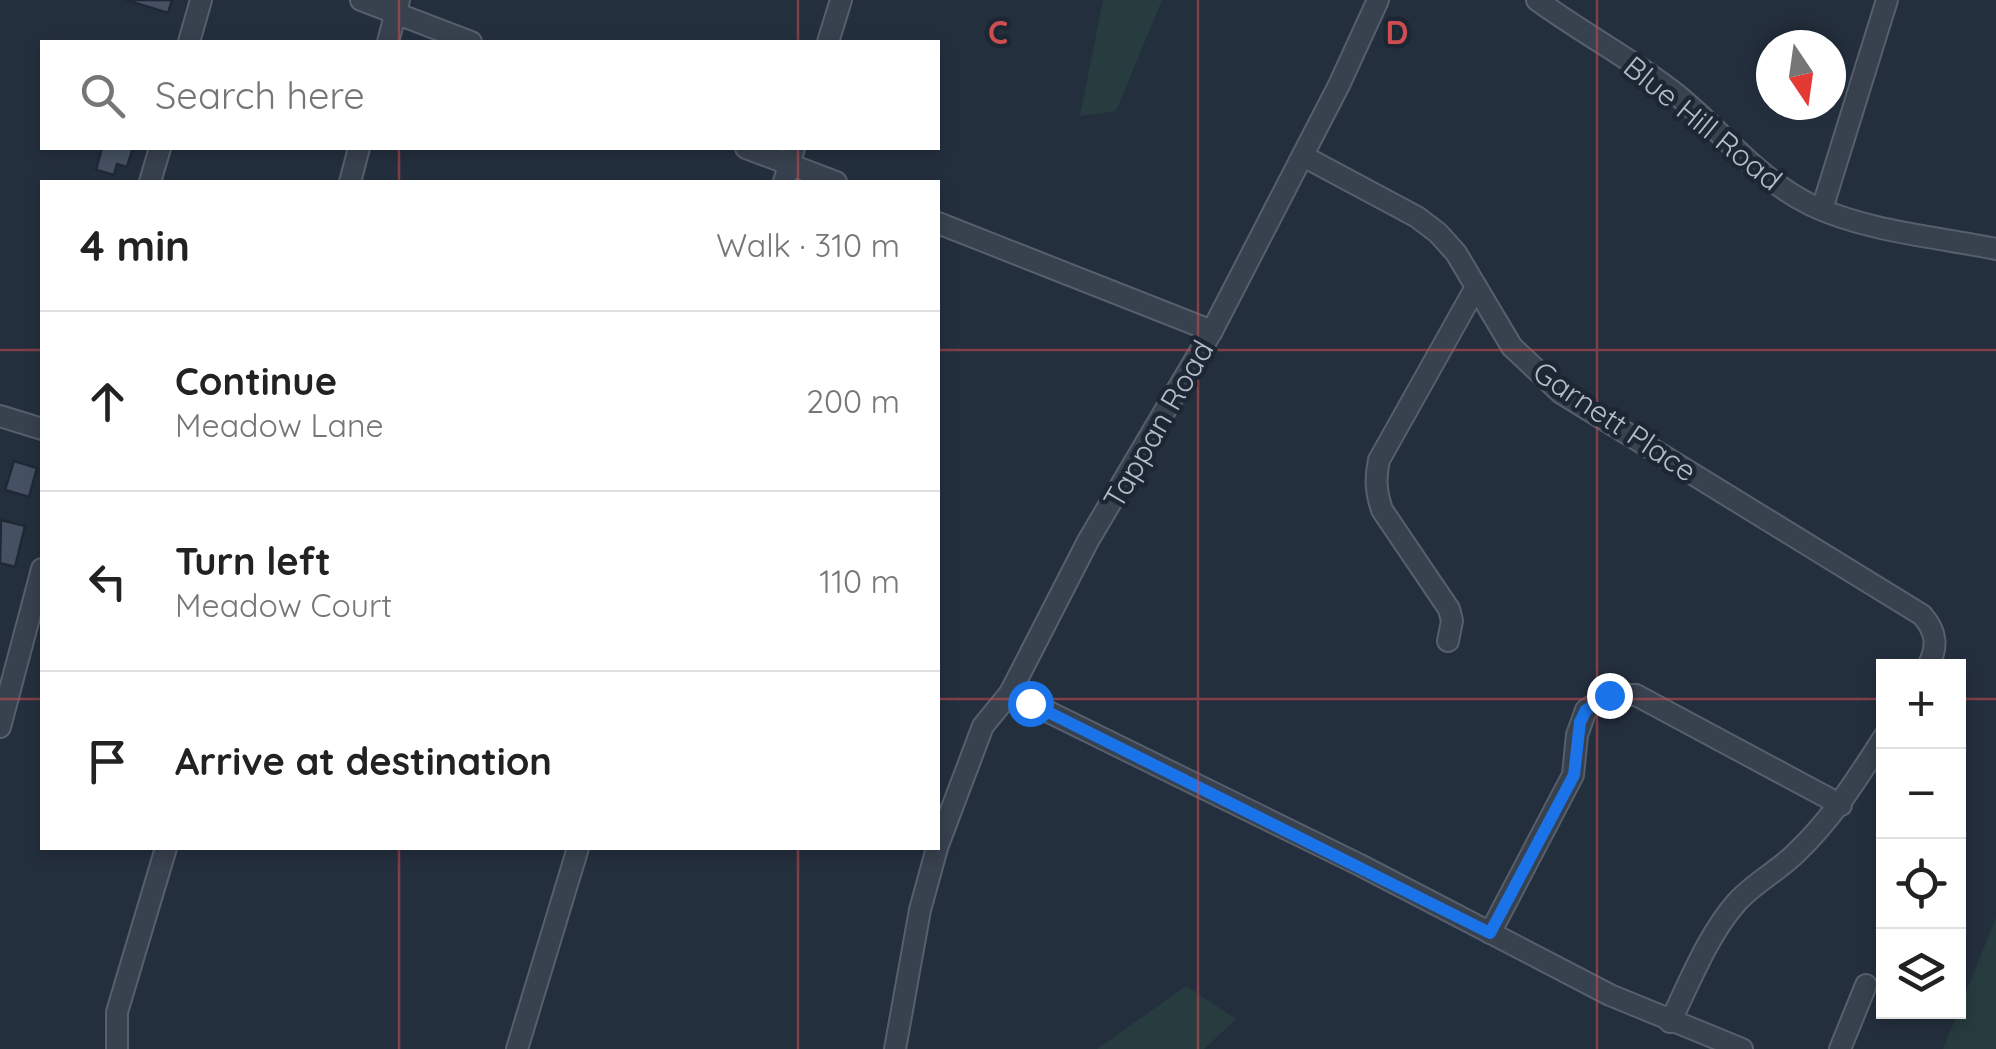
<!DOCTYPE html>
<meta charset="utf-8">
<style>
body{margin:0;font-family:Quicksand,sans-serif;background:#f2f2f2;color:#222}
.controls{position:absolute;right:30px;bottom:30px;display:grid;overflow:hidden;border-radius:0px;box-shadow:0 5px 15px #0003}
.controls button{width:90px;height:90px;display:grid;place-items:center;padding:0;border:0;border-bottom:2px solid #e0e0e0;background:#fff;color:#222;font:50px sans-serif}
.compass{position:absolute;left:1756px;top:30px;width:90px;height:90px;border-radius:50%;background:#fff;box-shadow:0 5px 15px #0003;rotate:167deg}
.stop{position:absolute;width:30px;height:30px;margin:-22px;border:8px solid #1a73e8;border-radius:50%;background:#fff}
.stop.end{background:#1a73e8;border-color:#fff;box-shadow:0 2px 10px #0008}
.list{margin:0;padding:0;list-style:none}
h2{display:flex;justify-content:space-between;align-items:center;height:130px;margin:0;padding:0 40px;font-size:42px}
h2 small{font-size:32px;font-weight:400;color:#767676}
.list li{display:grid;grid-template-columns:65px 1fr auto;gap:30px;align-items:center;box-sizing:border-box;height:180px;padding:0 40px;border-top:2px solid #e0e0e0}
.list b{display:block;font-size:38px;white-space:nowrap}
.list p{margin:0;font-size:32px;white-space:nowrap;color:#767676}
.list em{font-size:32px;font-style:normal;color:#767676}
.icon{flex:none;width:55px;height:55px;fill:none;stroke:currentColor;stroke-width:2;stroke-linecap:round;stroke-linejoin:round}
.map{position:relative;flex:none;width:1996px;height:1049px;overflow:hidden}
.search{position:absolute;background:#fff;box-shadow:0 5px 15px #0003;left:40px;top:40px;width:900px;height:110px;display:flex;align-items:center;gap:25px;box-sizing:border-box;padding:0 35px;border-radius:0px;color:#767676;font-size:38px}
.panel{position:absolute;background:#fff;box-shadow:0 5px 15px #0003;left:40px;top:180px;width:900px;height:670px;border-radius:0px}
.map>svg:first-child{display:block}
.green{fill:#263c3f}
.building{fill:#455162;stroke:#1f2835;stroke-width:2.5}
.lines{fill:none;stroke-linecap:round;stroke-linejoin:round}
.minor-casing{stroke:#565f6c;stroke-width:24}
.minor{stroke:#38414e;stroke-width:20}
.route{stroke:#1a73e8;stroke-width:12}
.grid{fill:none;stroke:#ce4d50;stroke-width:2.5;stroke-opacity:0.55}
.labels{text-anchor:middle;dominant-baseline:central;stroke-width:9;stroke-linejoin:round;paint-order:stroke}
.street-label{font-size:30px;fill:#b4bcc9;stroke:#1d2633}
.grid-label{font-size:32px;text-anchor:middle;font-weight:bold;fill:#ce4d50;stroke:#1d2633;stroke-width:9;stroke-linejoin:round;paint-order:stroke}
</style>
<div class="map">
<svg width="1996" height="1049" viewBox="0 0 1996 1049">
<rect width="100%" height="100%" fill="#242f3e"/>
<!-- green -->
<g class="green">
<polygon points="1103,0 1162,0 1116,111 1080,116"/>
<polygon points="1996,918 1996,1049 1943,1049"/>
<polygon points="1186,986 1236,1019 1204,1049 1097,1049"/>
</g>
<!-- building -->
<g class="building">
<polygon points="126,0 172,0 168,13"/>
<polygon points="102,148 133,148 127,167 117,164 114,175 96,170"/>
<polygon points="14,461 37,468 29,497 5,490"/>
<polygon points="1,520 25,526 15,567 0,563"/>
</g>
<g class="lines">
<!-- minor casing -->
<g class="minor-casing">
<g id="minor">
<polyline points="361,0 471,42"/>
<path d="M1537,0C1582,33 1632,59 1676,94C1722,131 1756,178 1811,205C1865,231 1937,237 1996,249"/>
<polyline points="189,42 201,0"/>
<polyline points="388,42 399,0"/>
<polyline points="828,42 841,0"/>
<polyline points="746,148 836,182"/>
<path d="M1303,156L1417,217L1438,233L1456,253L1512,347L1561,393L1922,615C1937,632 1938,647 1928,666"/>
<polyline points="150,182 160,148"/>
<polyline points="350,182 359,148"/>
<polyline points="784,182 794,148"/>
<polyline points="1822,209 1887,0"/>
<polyline points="938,223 1212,331"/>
<polyline points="0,416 42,429"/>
<path d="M1448,641L1452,621L1449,609L1382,510C1376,492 1375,479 1379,460L1476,287"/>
<polyline points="1010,693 1360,865 1610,995 1742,1049"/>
<polyline points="0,727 42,569"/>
<polyline points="938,845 983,726 1010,693 1088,541 1212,331 1339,85 1378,0"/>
<polyline points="1490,933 1573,775 1577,735 1586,710 1609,695 1636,695 1841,805"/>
<path d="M1670,1022C1690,982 1707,936 1737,902C1754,883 1778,871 1796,853C1832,819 1857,779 1884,737"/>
<polyline points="117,1049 117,1012 166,848"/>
<polyline points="517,1049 578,848"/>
<polyline points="895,1049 920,910 937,848"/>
<polyline points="1840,1049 1866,985"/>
</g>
</g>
<!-- minor -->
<use href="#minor" class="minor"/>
</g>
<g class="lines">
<!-- route -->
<polyline class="route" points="1030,703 1490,933 1574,775 1580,722 1586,710 1609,695"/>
</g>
<!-- grid -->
<path class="grid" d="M399,0V42M798,0V42M1198,0V1049M1597,0V1049M399,148V182M798,148V182M0,350H42M938,350H1996M0,699H42M938,699H1884M1958,699H1996M399,848V1049M798,848V1049"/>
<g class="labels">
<!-- street labels -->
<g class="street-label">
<text transform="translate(1703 123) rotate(39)">Blue Hill Road</text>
<text transform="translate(1615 421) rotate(34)">Garnett Place</text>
<text transform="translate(1158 424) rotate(-60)">Tappan Road</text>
</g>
</g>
<g class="grid-label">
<text x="998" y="44">C</text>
<text x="1397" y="44">D</text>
</g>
</svg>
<div class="controls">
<button>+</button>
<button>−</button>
<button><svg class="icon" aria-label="locate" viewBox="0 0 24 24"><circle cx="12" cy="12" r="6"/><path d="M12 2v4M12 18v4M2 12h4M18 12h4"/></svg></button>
<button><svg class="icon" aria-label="layers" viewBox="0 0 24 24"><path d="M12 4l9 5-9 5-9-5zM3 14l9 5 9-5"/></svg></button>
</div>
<svg class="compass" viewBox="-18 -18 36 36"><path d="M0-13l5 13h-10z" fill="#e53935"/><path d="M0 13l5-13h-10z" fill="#767676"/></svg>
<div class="stop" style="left:1030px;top:703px"></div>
<div class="stop end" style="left:1609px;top:695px"></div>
<div class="search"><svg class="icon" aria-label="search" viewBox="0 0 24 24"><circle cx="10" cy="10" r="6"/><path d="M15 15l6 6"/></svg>Search here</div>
<section class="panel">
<h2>4 min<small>Walk · 310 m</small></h2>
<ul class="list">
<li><svg class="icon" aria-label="ahead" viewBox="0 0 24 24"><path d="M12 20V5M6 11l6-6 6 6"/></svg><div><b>Continue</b><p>Meadow Lane</p></div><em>200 m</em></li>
<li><svg class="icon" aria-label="left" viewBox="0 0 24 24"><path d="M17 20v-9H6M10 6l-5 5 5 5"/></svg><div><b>Turn left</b><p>Meadow Court</p></div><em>110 m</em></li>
<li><svg class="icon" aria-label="arrive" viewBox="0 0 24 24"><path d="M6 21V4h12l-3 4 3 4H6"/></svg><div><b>Arrive at destination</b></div></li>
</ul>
</section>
</div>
